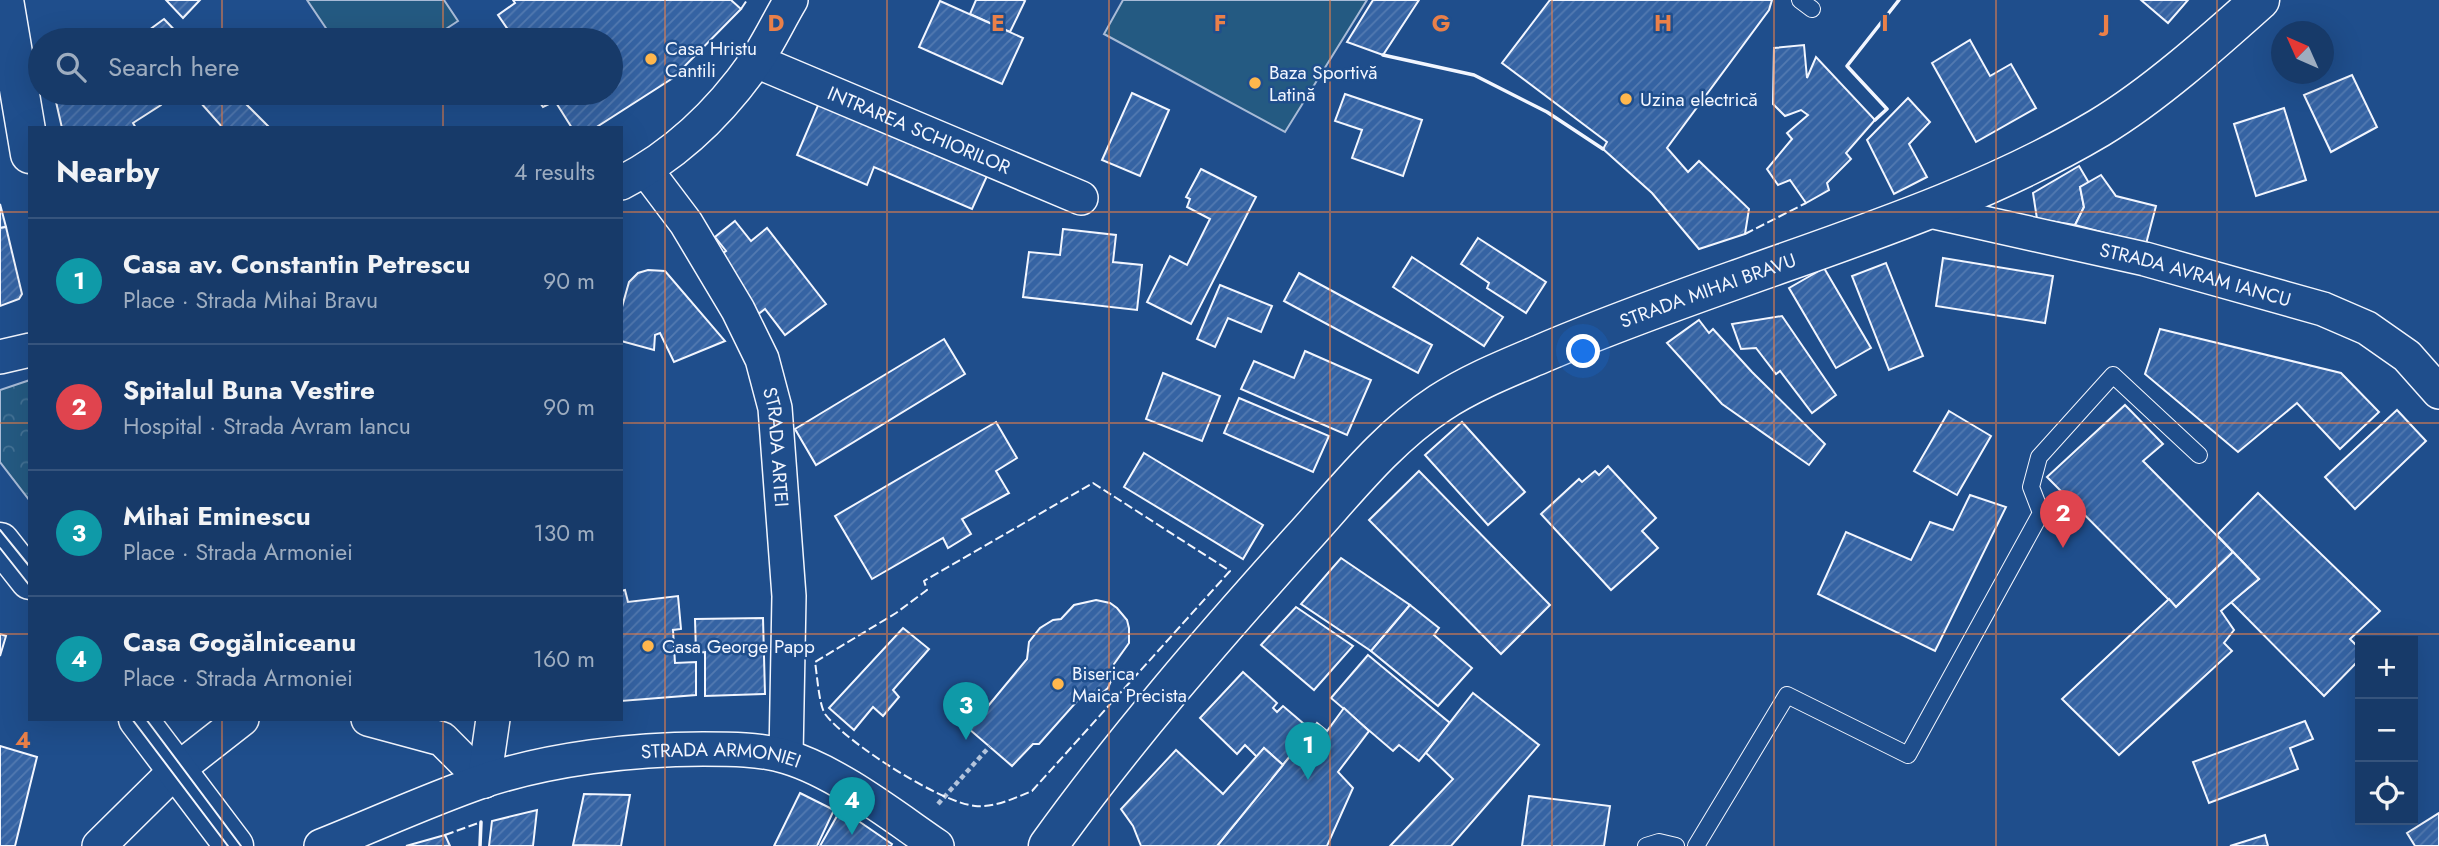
<!DOCTYPE html>
<meta charset="utf-8">
<style>
body{margin:0;font-family:Jost,sans-serif;background:#20416f;color:#f1f3f6}
.controls{position:absolute;right:21px;bottom:21px;display:grid;overflow:hidden;border-radius:0px;box-shadow:0 7px 28px #0002}
.controls button{width:63px;height:63px;display:grid;place-items:center;padding:0;border:0;border-bottom:2px solid #36547d;background:#173a69;color:#f1f3f6;font:35px sans-serif}
.compass{position:absolute;left:2271px;top:21px;width:63px;height:63px;border-radius:50%;background:#173a69;box-shadow:0 7px 28px #0002;rotate:315deg}
.you{position:absolute;left:1584px;top:352px;width:24px;height:24px;margin:-18px;border:5px solid #fff;border-radius:50%;background:#1a73e8;box-shadow:0 0 0 10px #1a73e833}
.badge{display:grid;place-items:center;width:46px;height:46px;border-radius:50%;background:#8bbbb9;color:#fff;font-size:23px;font-weight:700}
.pin{position:absolute;translate:-50% -58px;filter:drop-shadow(0 2px 4px #0008)}
.pin::after{content:'';position:absolute;top:37px;width:24px;height:21px;background:inherit;clip-path:polygon(0 0,100% 0,50% 100%)}
.list{margin:0;padding:0;list-style:none}
h2{display:flex;justify-content:space-between;align-items:center;height:91px;margin:0;padding:0 28px;font-size:30px}
h2 small{font-size:23px;font-weight:400;color:#9eadc0}
.list li{display:grid;grid-template-columns:46px 1fr auto;gap:21px;align-items:center;box-sizing:border-box;height:126px;padding:0 28px;border-top:2px solid #36547d}
.list b{display:block;font-size:26px;white-space:nowrap}
.list p{margin:0;font-size:23px;white-space:nowrap;color:#9eadc0}
.list em{font-size:23px;font-style:normal;color:#9eadc0}
.icon{flex:none;width:38px;height:38px;fill:none;stroke:currentColor;stroke-width:2;stroke-linecap:round;stroke-linejoin:round}
.map{position:relative;flex:none;width:2439px;height:846px;overflow:hidden}
.search{position:absolute;background:#173a69;box-shadow:0 7px 28px #0002;left:28px;top:28px;width:595px;height:77px;display:flex;align-items:center;gap:18px;box-sizing:border-box;padding:0 24px;border-radius:38px;color:#9eadc0;font-size:26px}
.panel{position:absolute;background:#173a69;box-shadow:0 7px 28px #0002;left:28px;top:126px;width:595px;height:595px;border-radius:0px}
.map>svg:first-child{display:block}
.park{fill:url(#park-crowns);stroke:#a8bbd7;stroke-width:2}
.pitch{fill:#245a82;stroke:#a8bbd7;stroke-width:2}
.building{fill:url(#building-hatch);stroke:#f2f6ff;stroke-width:2}
.lines{fill:none;stroke-linecap:round;stroke-linejoin:round}
.lane-casing{stroke:#f2f6ff;stroke-width:18}
.street-casing{stroke:#f2f6ff;stroke-width:36}
.secondary-casing{stroke:#f2f6ff;stroke-width:41}
.path{stroke:#b3c4dc;stroke-width:4.5;stroke-dasharray:5 3.5;stroke-linecap:butt}
.lane{stroke:#1f4e8c;stroke-width:16}
.street{stroke:#1f4e8c;stroke-width:33}
.secondary{stroke:#1f4e8c;stroke-width:38}
.tram{stroke:#f2f6ff;stroke-width:2}
.fence{stroke:#f2f6ff;stroke-width:2;stroke-dasharray:9 3.5;stroke-linecap:butt}
.wall{stroke:#f2f6ff;stroke-width:3.5}
.grid{fill:none;stroke:#ea8049;stroke-width:2;stroke-opacity:0.55}
.poi-dot{fill:#ffb74d;stroke:#1f4e8c;stroke-width:2.5}
.labels{text-anchor:middle;dominant-baseline:central;stroke-width:5;stroke-linejoin:round;paint-order:stroke}
.poi-label{font-size:19px;fill:#f2f6ff;stroke:#1f4e8c;text-anchor:start}
.street-label{font-size:19px;fill:#f2f6ff;stroke:#1f4e8c}
.grid-label{font-size:23px;text-anchor:middle;font-weight:bold;fill:#ea8049;stroke:#1f4e8c;stroke-width:5;stroke-linejoin:round;paint-order:stroke}
</style>
<div class="map">
<svg width="2439" height="846" viewBox="0 0 2439 846">
<defs>
<pattern id="park-crowns" width="20" height="18" patternUnits="userSpaceOnUse" patternTransform="scale(1.75)"><rect width="20" height="18" fill="#245a82"/><path d="M2 6a3 3 0 1 1 6 0M12 15a3 3 0 1 1 6 0" fill="none" stroke="#447295"/></pattern>
<pattern id="building-hatch" width="6" height="6" patternUnits="userSpaceOnUse" patternTransform="scale(1.75)"><rect width="6" height="6" fill="#3563a3"/><path d="M-1 1l2-2M0 6l6-6M5 7l2-2" fill="none" stroke="#537ab1"/></pattern>
</defs>
<rect width="100%" height="100%" fill="#1f4e8c"/>
<!-- park -->
<polygon class="park" points="30,380 30,501 0,462 0,390"/>
<!-- pitch -->
<g class="pitch">
<polygon points="307,0 444,0 458,21 429,40 334,40"/>
<polygon points="1123,0 1367,0 1285,132 1104,34"/>
</g>
<!-- building -->
<g class="building">
<polygon points="166,0 200,0 183,18"/>
<polygon points="513,0 731,0 741,9 673,78 595,128 572,128 555,101 543,107 533,93 611,93 611,40 515,40 498,15 515,3"/>
<polygon points="976,0 1023,0 1025,1 1010,32 970,14"/>
<polygon points="1373,0 1419,0 1383,55 1347,42"/>
<polygon points="1550,0 1772,0 1769,10 1667,148 1688,172 1699,161 1749,209 1745,234 1699,249 1652,193 1603,149 1607,142 1502,63"/>
<polygon points="2141,0 2188,0 2168,23"/>
<polygon points="940,1 1023,38 1002,84 919,47"/>
<polygon points="164,19 184,40 144,40 141,36"/>
<polygon points="1970,40 1990,76 2011,64 2036,108 1976,142 1932,63"/>
<polygon points="1804,45 1807,78 1816,57 1875,120 1846,153 1851,159 1827,183 1829,190 1806,203 1790,180 1778,185 1767,169 1792,139 1787,133 1808,115 1801,110 1785,116 1773,104 1774,48"/>
<polygon points="2352,75 2377,127 2331,152 2304,95"/>
<polygon points="54,93 171,93 161,105 133,123 136,128 62,128"/>
<polygon points="192,93 235,93 270,128 223,128"/>
<polygon points="1132,93 1169,110 1140,176 1102,160"/>
<polygon points="1345,94 1422,120 1403,176 1352,158 1362,130 1335,121"/>
<polygon points="1908,98 1930,122 1909,144 1927,177 1894,194 1867,140"/>
<polygon points="819,103 987,176 972,209 874,167 867,185 797,155"/>
<polygon points="2284,108 2306,180 2256,196 2234,124"/>
<polygon points="2079,166 2089,183 2080,187 2084,207 2075,225 2037,219 2033,193"/>
<polygon points="1201,169 1256,197 1191,324 1147,302 1170,256 1187,265 1210,219 1187,207 1190,199 1186,197"/>
<polygon points="2101,175 2116,196 2156,206 2146,244 2075,225 2084,207 2080,187"/>
<polygon points="0,204 6,227 0,228"/>
<polygon points="735,221 751,241 767,228 826,304 785,335 765,309 757,315 714,259 726,251 715,237"/>
<polygon points="6,227 22,294 19,299 0,306 0,228"/>
<polygon points="1063,229 1116,235 1113,262 1142,265 1137,310 1023,297 1029,252 1060,255"/>
<polygon points="1478,238 1546,282 1526,313 1487,288 1489,283 1461,264"/>
<polygon points="1412,257 1503,317 1484,346 1393,287"/>
<polygon points="1943,258 2053,276 2045,323 1936,306"/>
<polygon points="1886,263 1923,356 1889,370 1852,276"/>
<polygon points="1824,268 1871,348 1836,368 1789,288"/>
<polygon points="648,270 665,271 725,341 674,362 660,333 655,335 654,350 621,341 622,307 629,282 638,273"/>
<polygon points="1299,273 1432,345 1418,373 1284,301"/>
<polygon points="1220,285 1272,306 1261,332 1228,318 1215,347 1197,339"/>
<polygon points="1782,316 1836,395 1812,413 1780,371 1776,374 1756,348 1741,349 1732,324"/>
<polygon points="1699,320 1709,333 1713,329 1752,372 1825,444 1809,465 1722,404 1667,343"/>
<polygon points="2160,329 2341,373 2379,412 2340,449 2297,403 2238,452 2145,374"/>
<polygon points="944,339 965,374 816,465 795,429"/>
<polygon points="1305,351 1371,380 1347,435 1241,389 1254,361 1294,378"/>
<polygon points="1163,373 1220,396 1202,441 1146,419"/>
<polygon points="1239,398 1329,436 1313,472 1224,433"/>
<polygon points="2125,405 2163,444 2143,461 2233,552 2176,607 2047,477"/>
<polygon points="2397,410 2426,441 2355,509 2325,477"/>
<polygon points="1949,411 1991,436 1957,495 1914,471"/>
<polygon points="996,422 1017,458 996,471 1009,493 962,519 971,534 948,548 943,538 872,579 835,516"/>
<polygon points="1462,422 1525,492 1488,525 1425,455"/>
<polygon points="1144,453 1263,525 1243,559 1124,487"/>
<polygon points="1608,466 1656,518 1642,531 1658,548 1611,590 1541,514 1579,479 1582,482 1595,471 1599,475"/>
<polygon points="1419,471 1550,605 1501,654 1369,520"/>
<polygon points="2258,493 2380,611 2350,639 2360,649 2360,659 2324,696 2231,602 2259,579 2217,535"/>
<polygon points="1970,495 2006,507 1935,651 1818,594 1846,532 1911,560 1930,522 1953,530"/>
<polygon points="2233,552 2259,579 2221,611 2234,630 2224,643 2232,651 2119,755 2062,699 2169,599 2176,607"/>
<polygon points="1341,558 1410,605 1371,651 1301,604"/>
<polygon points="625,590 628,602 678,596 681,629 673,630 675,663 696,662 696,695 621,701 621,591"/>
<polygon points="1096,600 1110,603 1117,608 1127,620 1129,628 1129,643 1114,664 1114,674 1108,688 1094,700 1078,700 1039,744 1033,744 1012,766 969,729 1027,659 1029,642 1040,628 1053,620 1061,619 1074,605"/>
<polygon points="1410,605 1439,628 1434,635 1472,668 1438,706 1371,651"/>
<polygon points="1296,607 1353,646 1314,690 1261,645"/>
<polygon points="763,618 765,694 705,696 705,652 696,653 695,619"/>
<polygon points="903,628 929,649 893,690 899,697 883,716 873,707 854,730 829,708"/>
<polygon points="0,634 6,636 0,656"/>
<polygon points="1368,655 1450,723 1419,761 1399,745 1393,751 1331,698"/>
<polygon points="1243,672 1277,703 1273,708 1277,712 1283,706 1311,730 1283,765 1264,748 1257,757 1245,745 1237,754 1200,718"/>
<polygon points="1473,693 1539,745 1451,846 1390,846 1453,779 1426,753"/>
<polygon points="1344,708 1369,731 1338,772 1353,788 1327,846 1217,846 1317,723 1327,731"/>
<polygon points="2305,721 2313,739 2290,748 2298,769 2209,803 2193,762"/>
<polygon points="0,746 37,757 15,846 0,846"/>
<polygon points="1264,748 1283,765 1217,846 1141,846 1133,826 1121,809 1176,750 1223,794"/>
<polygon points="800,793 834,810 817,846 774,846"/>
<polygon points="584,794 630,795 621,846 573,845"/>
<polygon points="1529,796 1610,806 1604,846 1522,846"/>
<polygon points="841,809 892,844 891,846 820,846"/>
<polygon points="537,810 533,846 489,846 492,821"/>
<polygon points="2439,813 2439,846 2415,846 2407,833"/>
<polygon points="445,835 450,846 406,846"/>
<polygon points="2265,835 2268,846 2230,846"/>
</g>
<g class="lines">
<!-- lane casing -->
<g class="lane-casing">
<g id="lane">
<polyline points="1800,0 1812,9"/>
<polyline points="1646,846 1659,842 1676,846"/>
<polyline points="1696,846 1787,695 1908,755 2041,513 2031,487 2039,457 2113,375 2199,455"/>
</g>
</g>
<!-- street casing -->
<g class="street-casing">
<g id="street">
<path id="s1" d="M756,61L1081,198"/>
<path id="s2" d="M646,170L686,223L738,310L762,359L775,408L789,596L786,756"/>
<path d="M621,183C676,155 721,111 756,61C769,42 779,20 791,0"/>
<path id="s3" d="M1925,210L2145,259L2323,309L2367,328L2407,356L2439,392"/>
<polyline points="0,357 30,350"/>
<polyline points="368,719 442,739 484,781"/>
<polyline points="484,781 493,719"/>
<polyline points="99,846 173,773 242,719"/>
<path id="s4" d="M321,846C374,825 428,800 483,781C550,759 632,749 703,749C728,749 762,749 787,757C837,772 893,816 937,846"/>
</g>
</g>
<!-- secondary casing -->
<g class="secondary-casing">
<g id="secondary">
<polyline points="4,0 30,154"/>
<polyline points="0,542 30,580"/>
<polyline points="138,719 234,846"/>
<path id="s5" d="M1048,846C1125,739 1212,639 1300,541C1344,493 1385,439 1440,403C1472,382 1508,368 1543,353C1606,326 1670,303 1735,280C1858,236 1986,195 2099,128C2154,95 2212,43 2260,0"/>
</g>
</g>
<!-- path -->
<polyline class="path" points="938,804 990,746"/>
<!-- lane -->
<use href="#lane" class="lane"/>
<!-- street -->
<use href="#street" class="street"/>
<!-- secondary -->
<use href="#secondary" class="secondary"/>
<!-- tram -->
<g class="tram">
<polyline points="0,530 30,567"/>
<polyline points="0,548 30,586"/>
<polyline points="132,719 228,846"/>
<polyline points="146,719 241,846"/>
</g>
<!-- fence -->
<g class="fence">
<polyline points="741,9 747,0"/>
<polyline points="1745,234 1806,203"/>
<path d="M1093,483L1230,571L1032,791C1015,798 994,808 975,806C939,802 847,743 825,714C819,705 817,674 815,662L896,613L927,590L924,581Z"/>
<polyline points="445,835 481,822"/>
</g>
<!-- wall -->
<g class="wall">
<polyline points="1383,55 1474,75 1547,112 1603,149"/>
<polyline points="1875,120 1887,109 1847,66 1899,0"/>
<polyline points="480,846 481,822"/>
</g>
</g>
<!-- grid -->
<path class="grid" d="M222,0V40M443,0V40M665,0V846M887,0V846M1109,0V846M1330,0V846M1552,0V846M1774,0V846M1996,0V846M2217,0V846M222,93V128M443,93V128M0,212H30M621,212H2439M0,423H30M621,423H2439M0,634H30M621,634H2439M222,719V846M443,719V846"/>
<!-- markers -->
<g class="poi-dot">
<circle cx="651" cy="59" r="7"/>
<circle cx="1255" cy="83" r="7"/>
<circle cx="1626" cy="99" r="7"/>
<circle cx="648" cy="646" r="7"/>
<circle cx="1058" cy="684" r="7"/>
</g>
<g class="labels">
<!-- poi labels -->
<g class="poi-label">
<text x="665" y="48">Casa Hristu<tspan x="665" dy="22">Cantili</tspan></text>
<text x="1269" y="72">Baza Sportivă<tspan x="1269" dy="22">Latină</tspan></text>
<text x="1640" y="99">Uzina electrică</text>
<text x="662" y="646">Casa George Papp</text>
<text x="1072" y="673">Biserica<tspan x="1072" dy="22">Maica Precista</tspan></text>
</g>
<!-- street labels -->
<g class="street-label">
<text stroke="none"><textPath href="#s1" startOffset="177">INTRAREA SCHIORILOR</textPath></text>
<text stroke="none"><textPath href="#s3" startOffset="278">STRADA AVRAM IANCU</textPath></text>
<text stroke="none"><textPath href="#s5" startOffset="884">STRADA MIHAI BRAVU</textPath></text>
<text stroke="none"><textPath href="#s2" startOffset="312">STRADA ARTEI</textPath></text>
<text stroke="none"><textPath href="#s4" startOffset="416">STRADA ARMONIEI</textPath></text>
</g>
</g>
<g class="grid-label">
<text x="776" y="31">D</text>
<text x="998" y="31">E</text>
<text x="1220" y="31">F</text>
<text x="1441" y="31">G</text>
<text x="1663" y="31">H</text>
<text x="1885" y="31">I</text>
<text x="2106" y="31">J</text>
<text x="23" y="748">4</text>
</g>
</svg>
<div class="controls">
<button>+</button>
<button>−</button>
<button><svg class="icon" aria-label="locate" viewBox="0 0 24 24"><circle cx="12" cy="12" r="6"/><path d="M12 2v4M12 18v4M2 12h4M18 12h4"/></svg></button>
</div>
<svg class="compass" viewBox="-18 -18 36 36"><path d="M0-13l5 13h-10z" fill="#e53935"/><path d="M0 13l5-13h-10z" fill="#9eadc0"/></svg>
<div class="you"></div>
<div class="pin badge" style="left:1308px;top:780px;background:#0f9aa8">1</div>
<div class="pin badge" style="left:2063px;top:548px;background:#e0444e">2</div>
<div class="pin badge" style="left:966px;top:740px;background:#0f9aa8">3</div>
<div class="pin badge" style="left:852px;top:835px;background:#0f9aa8">4</div>
<div class="search"><svg class="icon" aria-label="search" viewBox="0 0 24 24"><circle cx="10" cy="10" r="6"/><path d="M15 15l6 6"/></svg>Search here</div>
<section class="panel">
<h2>Nearby<small>4 results</small></h2>
<ul class="list">
<li><span class="badge" style="background:#0f9aa8">1</span><div><b>Casa av. Constantin Petrescu</b><p>Place · Strada Mihai Bravu</p></div><em>90 m</em></li>
<li><span class="badge" style="background:#e0444e">2</span><div><b>Spitalul Buna Vestire</b><p>Hospital · Strada Avram Iancu</p></div><em>90 m</em></li>
<li><span class="badge" style="background:#0f9aa8">3</span><div><b>Mihai Eminescu</b><p>Place · Strada Armoniei</p></div><em>130 m</em></li>
<li><span class="badge" style="background:#0f9aa8">4</span><div><b>Casa Gogălniceanu</b><p>Place · Strada Armoniei</p></div><em>160 m</em></li>
</ul>
</section>
</div>
